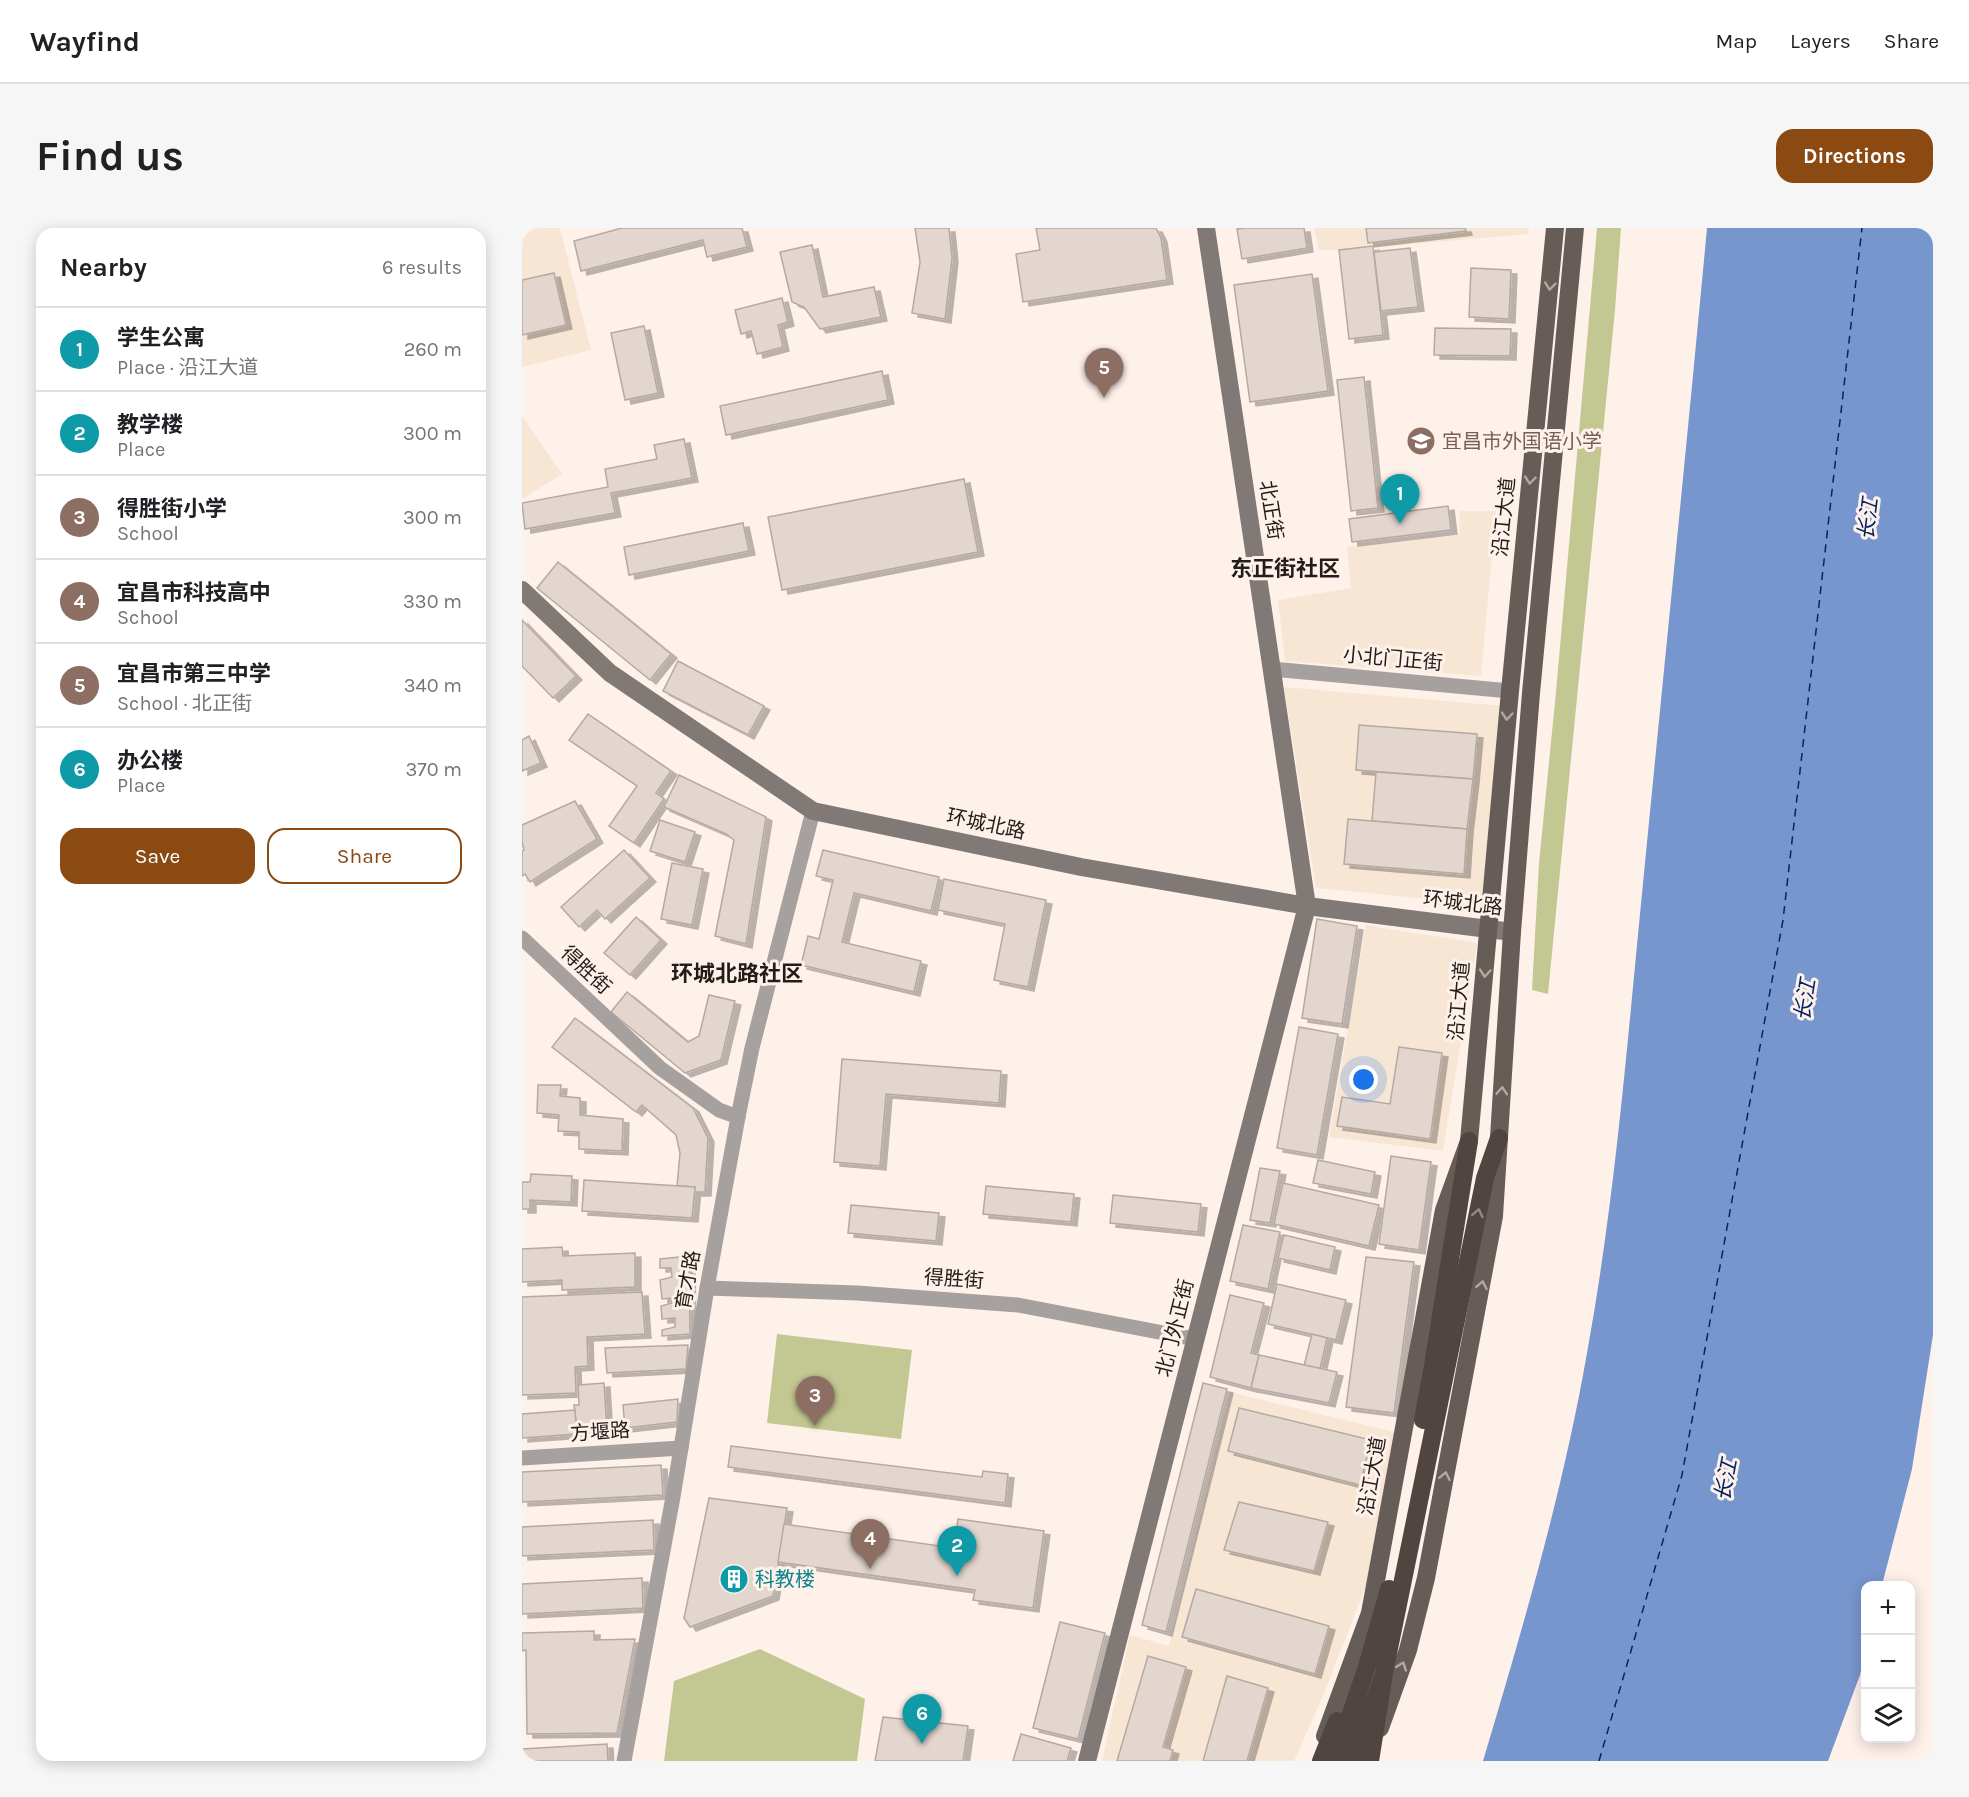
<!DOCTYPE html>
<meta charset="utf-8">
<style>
body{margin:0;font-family:Karla,"Noto Sans SC",sans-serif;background:#f6f6f6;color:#202124}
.controls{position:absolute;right:18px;bottom:18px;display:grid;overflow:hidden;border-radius:12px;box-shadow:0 3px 15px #0003}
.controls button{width:54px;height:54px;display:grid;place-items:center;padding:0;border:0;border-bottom:2px solid #e0e0e0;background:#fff;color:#202124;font:30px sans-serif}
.you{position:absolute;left:842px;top:852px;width:21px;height:21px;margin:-15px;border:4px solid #fff;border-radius:50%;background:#1a73e8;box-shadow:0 0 0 9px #1a73e833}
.badge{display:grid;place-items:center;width:39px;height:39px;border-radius:50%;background:#8a4a12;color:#fff;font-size:20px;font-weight:700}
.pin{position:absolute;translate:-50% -50px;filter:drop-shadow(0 2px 3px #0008)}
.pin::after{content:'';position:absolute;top:32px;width:21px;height:18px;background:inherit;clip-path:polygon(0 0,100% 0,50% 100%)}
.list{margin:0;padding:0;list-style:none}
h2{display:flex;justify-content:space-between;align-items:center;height:78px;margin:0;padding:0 24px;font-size:26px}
h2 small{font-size:20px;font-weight:400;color:#757577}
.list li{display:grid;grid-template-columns:39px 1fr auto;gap:18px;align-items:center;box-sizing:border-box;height:84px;padding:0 24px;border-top:2px solid #e0e0e0}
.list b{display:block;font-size:22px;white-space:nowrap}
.list p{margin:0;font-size:20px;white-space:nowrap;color:#757577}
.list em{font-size:20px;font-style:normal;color:#757577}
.actions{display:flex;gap:12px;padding:18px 24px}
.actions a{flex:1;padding:14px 0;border:2px solid #8a4a12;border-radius:18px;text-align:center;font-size:21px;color:#8a4a12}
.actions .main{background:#8a4a12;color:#fff}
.icon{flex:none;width:33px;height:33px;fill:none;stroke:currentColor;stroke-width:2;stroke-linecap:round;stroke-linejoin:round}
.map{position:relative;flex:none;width:1411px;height:1533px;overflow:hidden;border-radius:18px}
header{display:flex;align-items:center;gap:36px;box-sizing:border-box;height:84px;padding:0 30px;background:#fff;border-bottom:2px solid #e0e0e0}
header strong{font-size:28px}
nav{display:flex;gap:33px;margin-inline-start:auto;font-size:21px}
.intro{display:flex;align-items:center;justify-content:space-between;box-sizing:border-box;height:144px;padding:0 36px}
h1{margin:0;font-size:42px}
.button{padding:15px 27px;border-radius:18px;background:#8a4a12;color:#fff;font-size:21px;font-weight:700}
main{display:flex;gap:36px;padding:0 36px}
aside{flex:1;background:#fff;border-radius:18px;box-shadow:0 3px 15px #0003}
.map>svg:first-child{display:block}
.commercial{fill:#f8e6d5}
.green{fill:#c3c892}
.water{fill:#7896ce}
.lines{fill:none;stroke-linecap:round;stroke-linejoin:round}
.ferry{stroke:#042464;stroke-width:1.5;stroke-dasharray:8 6;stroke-linecap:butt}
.building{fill:#e2d6cf;stroke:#b5a9a2;stroke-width:1.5;filter:url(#shadow)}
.street{stroke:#a6a09e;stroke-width:15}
.secondary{stroke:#817975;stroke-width:18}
.primary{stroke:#665d58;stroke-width:18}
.highway{stroke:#504540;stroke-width:18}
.highway-bridge{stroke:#504540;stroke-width:18}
.oneway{stroke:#b2a7a1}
.oneway2{stroke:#968a84}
.labels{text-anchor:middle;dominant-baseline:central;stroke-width:6;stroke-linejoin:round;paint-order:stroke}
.education-label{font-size:20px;fill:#785e54;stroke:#fef1ea;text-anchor:start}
.street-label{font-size:20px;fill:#221d1a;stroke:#fef1ea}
.culture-label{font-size:20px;fill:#0d838f;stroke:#fef1ea;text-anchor:start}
.water-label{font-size:21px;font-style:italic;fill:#042464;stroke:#fef1ea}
.quarter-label{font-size:22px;font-weight:bold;fill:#221d1a;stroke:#fef1ea}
</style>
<header>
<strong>Wayfind</strong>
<nav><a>Map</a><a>Layers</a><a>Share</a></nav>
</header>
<div class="intro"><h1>Find us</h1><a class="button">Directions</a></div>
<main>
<aside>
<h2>Nearby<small>6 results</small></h2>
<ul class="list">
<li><span class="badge" style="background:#0f9aa8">1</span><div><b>学生公寓</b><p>Place · 沿江大道</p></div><em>260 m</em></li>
<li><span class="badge" style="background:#0f9aa8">2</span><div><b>教学楼</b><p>Place</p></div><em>300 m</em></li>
<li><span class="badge" style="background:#8d6e63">3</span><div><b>得胜街小学</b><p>School</p></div><em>300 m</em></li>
<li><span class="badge" style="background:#8d6e63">4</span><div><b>宜昌市科技高中</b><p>School</p></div><em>330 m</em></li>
<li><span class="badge" style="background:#8d6e63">5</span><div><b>宜昌市第三中学</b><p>School · 北正街</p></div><em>340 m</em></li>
<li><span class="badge" style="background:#0f9aa8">6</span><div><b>办公楼</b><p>Place</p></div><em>370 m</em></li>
</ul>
<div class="actions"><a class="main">Save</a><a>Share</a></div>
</aside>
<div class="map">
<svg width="1411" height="1533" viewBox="0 0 1411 1533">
<defs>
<filter id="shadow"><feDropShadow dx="6" dy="4" stdDeviation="0" flood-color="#0004"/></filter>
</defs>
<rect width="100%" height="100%" fill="#fef1ea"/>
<!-- commercial -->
<g class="commercial">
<polygon points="7,0 38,0 69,122 0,139 0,2"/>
<polygon points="792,0 1007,0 1006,6 817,22 797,22"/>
<polygon points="0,188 40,246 0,271"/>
<polygon points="937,283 974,283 959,448 763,433 756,372 829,360 825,319 938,307"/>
<polygon points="762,459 982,478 959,676 794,660"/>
<polygon points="844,697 955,715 921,923 807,909"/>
<polygon points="708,1164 888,1208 847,1350 802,1466 772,1533 580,1533 608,1407 647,1418"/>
</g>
<!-- green -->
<g class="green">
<polygon points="1075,0 1099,0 1093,82 1026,766 1010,762 1017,635 1034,464"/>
<polygon points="255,1106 390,1122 379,1211 245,1195"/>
<polygon points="238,1421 343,1471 335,1533 142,1533 152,1453"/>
</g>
<!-- water -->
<path class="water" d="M1185,0H1411V1107L1390,1241L1360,1357L1344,1358L1343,1425L1338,1447L1306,1533H961C1001,1399 1041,1263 1065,1125C1094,966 1106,805 1122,645C1143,430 1165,215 1185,0Z"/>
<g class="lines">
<!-- ferry -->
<polyline class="ferry" points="1077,1533 1160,1247 1261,692 1340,0"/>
</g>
<!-- building -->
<g class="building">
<polygon points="100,0 220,0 225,19 185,29 181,12 59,43 52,13"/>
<polygon points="393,0 427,0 430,30 423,91 390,85 398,34"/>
<polygon points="514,0 634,0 639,10 645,52 501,74 494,26 518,22"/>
<polygon points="722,0 782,0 785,20 720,31 715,1"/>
<polygon points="844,0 943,0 944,3 846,15"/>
<polygon points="290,17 301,69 352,59 359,89 298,101 282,79 270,74 258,24"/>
<polygon points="851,18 861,107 827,111 817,22"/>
<polygon points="888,20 896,79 859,83 852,24"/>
<polygon points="949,40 989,42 987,91 947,89"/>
<polygon points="32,45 44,97 0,107 0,52"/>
<polygon points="790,46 806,163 728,174 712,57"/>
<polygon points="260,70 266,94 256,97 261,119 235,126 229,103 219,106 213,82"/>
<polygon points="122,98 136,165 103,172 89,105"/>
<polygon points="913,100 989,101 988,128 912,127"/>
<polygon points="360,143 366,172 204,207 198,178"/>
<polygon points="842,149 856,280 829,283 815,152"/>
<polygon points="162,211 170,250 89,265 93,285 3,301 0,275 86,259 83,241 135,231 132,217"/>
<polygon points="442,251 456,324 260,362 246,289"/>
<polygon points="926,278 929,302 830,314 827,291"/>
<polygon points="221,295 227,323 107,347 102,319"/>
<polygon points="36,334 149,426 128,452 15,360"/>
<polygon points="0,392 54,448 31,470 0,438"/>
<polygon points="156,433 242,478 226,507 141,463"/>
<polygon points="66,486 149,543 134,565 142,571 112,615 87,598 115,558 47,512"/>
<polygon points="837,497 955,506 951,551 834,542"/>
<polygon points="7,508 19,535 0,543 0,512"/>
<polygon points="854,544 951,551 945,601 850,593"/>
<polygon points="157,547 244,589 224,716 193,708 212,612 204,606 142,579"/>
<polygon points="53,573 75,611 8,654 3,646 0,648 0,623 2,622 0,614 0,597"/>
<polygon points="826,591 945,601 942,646 822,636"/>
<polygon points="138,592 173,604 163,634 128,623"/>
<polygon points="102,622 128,650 83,691 75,682 57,699 39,679"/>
<polygon points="301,622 417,649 409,683 332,665 320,714 399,733 392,764 279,737 286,708 297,711 311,652 294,648"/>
<polygon points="150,635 181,641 170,697 139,691"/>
<polygon points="422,651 524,672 506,759 472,752 483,696 416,682"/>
<polygon points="114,689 139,712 108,747 82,725"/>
<polygon points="795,691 835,698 820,796 780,790"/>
<polygon points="105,764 166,814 177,808 187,767 213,773 199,832 163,845 89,784"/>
<polygon points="53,790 171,880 186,910 183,964 172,964 173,959 155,958 158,925 154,907 120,877 114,884 30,819"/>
<polygon points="777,799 816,806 795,927 755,920"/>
<polygon points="877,819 920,825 908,911 815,898 820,869 868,876"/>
<polygon points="320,831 479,843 477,875 364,866 358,938 312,934"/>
<polygon points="16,857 39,857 38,868 58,870 58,887 101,891 100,923 57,921 57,904 36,903 37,887 15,885"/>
<polygon points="869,928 909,934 897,1022 857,1016"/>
<polygon points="796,932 853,944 849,966 791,955"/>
<polygon points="738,940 758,943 748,995 728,992"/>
<polygon points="9,946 50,948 49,974 8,972 8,981 0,981 0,954 8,954"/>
<polygon points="62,952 173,959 170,990 60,983"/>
<polygon points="761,955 857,977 847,1018 752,996"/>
<polygon points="464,958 552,966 549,994 461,986"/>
<polygon points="591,967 679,976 676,1004 588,995"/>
<polygon points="329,977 417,985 414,1013 326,1005"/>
<polygon points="721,997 758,1004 746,1061 708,1053"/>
<polygon points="762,1007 813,1019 808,1042 756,1030"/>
<polygon points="40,1019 41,1028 113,1025 113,1059 40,1062 40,1052 0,1054 0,1021"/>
<polygon points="167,1028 168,1106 140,1108 140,1102 153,1099 153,1090 140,1091 139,1078 150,1075 149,1070 140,1071 138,1052 150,1049 149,1040 138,1040 138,1031"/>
<polygon points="844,1029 892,1034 872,1185 824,1179"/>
<polygon points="755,1056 824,1072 814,1112 746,1096"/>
<polygon points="120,1064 123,1106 65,1109 66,1138 53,1139 54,1165 0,1167 0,1069"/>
<polygon points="708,1067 742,1075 729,1125 737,1127 729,1160 688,1149"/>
<polygon points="790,1106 805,1110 798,1141 782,1138"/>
<polygon points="166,1117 164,1141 85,1145 83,1120"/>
<polygon points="737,1127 815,1144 807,1175 729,1160"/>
<polygon points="82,1155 85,1203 55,1205 52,1177 57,1177 56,1157"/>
<polygon points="681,1155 705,1161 644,1404 620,1397"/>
<polygon points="156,1171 155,1194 103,1200 101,1177"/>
<polygon points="717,1180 849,1212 838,1257 706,1223"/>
<polygon points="53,1182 55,1206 0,1210 0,1186"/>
<polygon points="209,1218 460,1249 461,1243 486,1246 483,1275 206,1239"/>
<polygon points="139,1237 141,1267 0,1274 0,1244"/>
<polygon points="187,1270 265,1280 251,1368 168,1399 162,1390"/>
<polygon points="717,1274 806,1294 792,1343 702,1322"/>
<polygon points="436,1291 522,1303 511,1380 451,1372 453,1362 256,1334 262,1296 432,1320"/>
<polygon points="131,1292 132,1322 0,1328 0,1299"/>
<polygon points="120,1350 121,1380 0,1386 0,1356"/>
<polygon points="674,1361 807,1398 793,1446 660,1409"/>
<polygon points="538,1394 583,1405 556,1511 511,1500"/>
<polygon points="72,1403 72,1412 113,1411 95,1505 5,1506 4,1422 0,1423 0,1405"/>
<polygon points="626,1428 664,1439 641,1519 651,1522 648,1533 595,1533"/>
<polygon points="705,1448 746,1460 725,1533 681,1533"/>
<polygon points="361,1489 446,1498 441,1533 353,1533"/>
<polygon points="499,1506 549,1520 545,1533 491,1533"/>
<polygon points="85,1516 86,1533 0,1533 0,1521"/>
</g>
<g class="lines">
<!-- street -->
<g class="street">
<polyline points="750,441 988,463"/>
<polyline points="0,710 138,840 197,882 216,889"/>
<polyline points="185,1060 335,1065 496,1077 673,1111"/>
<polyline points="0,1230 159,1220"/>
<polyline points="102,1533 151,1269 185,1060 216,889 230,820 291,583"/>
</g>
<!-- secondary -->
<g class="secondary">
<polyline points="0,362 88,445 291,583 559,639 785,678 990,704"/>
<polyline points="565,1533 785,678 684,0"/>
</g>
<!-- primary -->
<g class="primary">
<polyline points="858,1500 886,1422 904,1350 972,988 990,704 1009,465 1053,0"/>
<polyline points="803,1508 848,1385 922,982 947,913 988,463 1033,0"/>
</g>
<!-- highway -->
<g class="highway">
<polyline points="901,1192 911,1138 947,913"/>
<polyline points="799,1533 815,1493"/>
<polyline points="813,1533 845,1439 867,1361"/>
<polyline points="831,1533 862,1445 963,950 977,910"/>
</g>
<!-- highway-bridge -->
<polyline class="highway-bridge" points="848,1533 862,1445"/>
</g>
<!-- one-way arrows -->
<defs><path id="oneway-chevron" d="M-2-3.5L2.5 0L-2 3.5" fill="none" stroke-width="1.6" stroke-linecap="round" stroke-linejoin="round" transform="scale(1.5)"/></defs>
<g class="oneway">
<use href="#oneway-chevron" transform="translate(1028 58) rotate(96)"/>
<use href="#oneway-chevron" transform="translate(1008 252) rotate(96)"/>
<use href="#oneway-chevron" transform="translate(985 488) rotate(95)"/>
<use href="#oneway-chevron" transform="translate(963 745) rotate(95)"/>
<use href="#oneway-chevron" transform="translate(980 863) rotate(-86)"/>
<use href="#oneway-chevron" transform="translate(960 1057) rotate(-79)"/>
<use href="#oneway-chevron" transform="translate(923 1248) rotate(-79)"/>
<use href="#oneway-chevron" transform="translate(880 1438) rotate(-70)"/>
</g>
<use class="oneway2" href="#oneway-chevron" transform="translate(956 985) rotate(-78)"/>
<!-- icons -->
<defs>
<g id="school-disc" transform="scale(1.5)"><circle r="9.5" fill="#8d6e63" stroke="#fef1ea"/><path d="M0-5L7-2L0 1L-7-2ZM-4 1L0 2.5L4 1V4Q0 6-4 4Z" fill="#fff"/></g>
<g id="building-disc" transform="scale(1.5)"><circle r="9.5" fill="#0f9aa8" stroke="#fef1ea"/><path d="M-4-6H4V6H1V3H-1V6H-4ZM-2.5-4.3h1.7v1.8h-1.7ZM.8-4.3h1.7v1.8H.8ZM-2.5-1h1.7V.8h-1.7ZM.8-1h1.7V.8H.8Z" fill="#fff"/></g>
</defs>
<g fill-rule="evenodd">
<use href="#school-disc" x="899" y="213"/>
<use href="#building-disc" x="212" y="1351"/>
</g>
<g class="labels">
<!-- education labels -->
<g class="education-label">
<text x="920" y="213">宜昌市外国语小学</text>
</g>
<!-- street labels -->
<g class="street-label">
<text transform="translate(749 282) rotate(81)">北正街</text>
<text transform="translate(982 289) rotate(-84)">沿江大道</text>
<text transform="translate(871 431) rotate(5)">小北门正街</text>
<text transform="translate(464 596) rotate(12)">环城北路</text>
<text transform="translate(941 675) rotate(7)">环城北路</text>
<text transform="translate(64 742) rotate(43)">得胜街</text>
<text transform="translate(937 773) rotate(-85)">沿江大道</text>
<text transform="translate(432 1051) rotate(4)">得胜街</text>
<text transform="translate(166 1052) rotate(-80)">育才路</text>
<text transform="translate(653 1100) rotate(-76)">北门外正街</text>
<text transform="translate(78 1204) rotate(-4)">方堰路</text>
<text transform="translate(850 1248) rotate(-80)">沿江大道</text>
</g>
<!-- culture labels -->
<g class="culture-label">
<text x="233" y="1351">科教楼</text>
</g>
<!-- water labels -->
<g class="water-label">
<text transform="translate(1346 291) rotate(-83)">长江</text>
<text transform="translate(1283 772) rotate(-81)">长江</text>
<text transform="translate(1204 1252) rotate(-79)">长江</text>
</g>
<!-- quarter labels -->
<g class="quarter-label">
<text x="763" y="341">东正街社区</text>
<text x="215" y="746">环城北路社区</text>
</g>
</g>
</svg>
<div class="controls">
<button>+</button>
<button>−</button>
<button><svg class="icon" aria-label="layers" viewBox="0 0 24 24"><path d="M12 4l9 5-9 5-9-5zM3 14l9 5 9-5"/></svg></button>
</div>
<div class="you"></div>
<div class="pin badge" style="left:878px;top:296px;background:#0f9aa8">1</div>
<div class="pin badge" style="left:435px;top:1348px;background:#0f9aa8">2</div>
<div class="pin badge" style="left:293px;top:1198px;background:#8d6e63">3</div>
<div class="pin badge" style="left:348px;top:1341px;background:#8d6e63">4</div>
<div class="pin badge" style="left:582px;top:170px;background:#8d6e63">5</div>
<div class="pin badge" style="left:400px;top:1516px;background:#0f9aa8">6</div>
</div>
</main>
